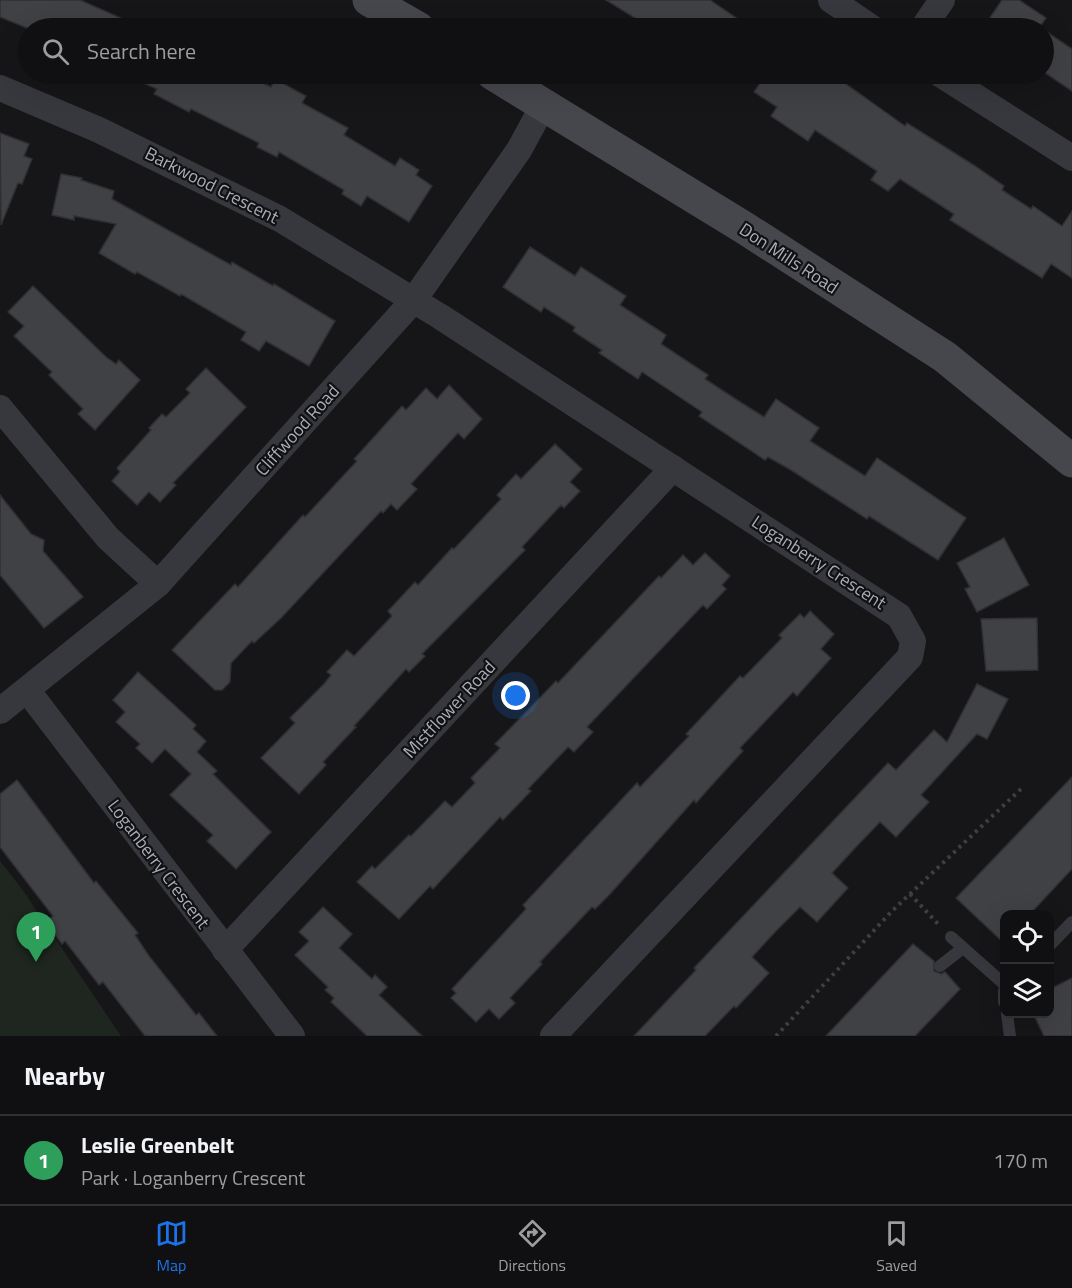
<!DOCTYPE html>
<meta charset="utf-8">
<style>
body{margin:0;font-family:"Titillium Web",sans-serif;background:#19191b;color:#f1f3f6}
.controls{position:absolute;right:18px;bottom:18px;display:grid;overflow:hidden;border-radius:12px;box-shadow:0 6px 24px #0002}
.controls button{width:54px;height:54px;display:grid;place-items:center;padding:0;border:0;border-bottom:2px solid #303032;background:#101012;color:#f1f3f6;font:30px sans-serif}
.you{position:absolute;left:516px;top:696px;width:21px;height:21px;margin:-15px;border:4px solid #fff;border-radius:50%;background:#1a73e8;box-shadow:0 0 0 9px #1a73e833}
.badge{display:grid;place-items:center;width:39px;height:39px;border-radius:50%;background:#1a73e8;color:#fff;font-size:20px;font-weight:700}
.pin{position:absolute;translate:-50% -50px;filter:drop-shadow(0 2px 3px #0008)}
.pin::after{content:'';position:absolute;top:32px;width:21px;height:18px;background:inherit;clip-path:polygon(0 0,100% 0,50% 100%)}
.list{margin:0;padding:0;list-style:none}
h2{display:flex;justify-content:space-between;align-items:center;height:78px;margin:0;padding:0 24px;font-size:26px}
h2 small{font-size:20px;font-weight:400;color:#9c9d9f}
.list li{display:grid;grid-template-columns:39px 1fr auto;gap:18px;align-items:center;box-sizing:border-box;height:90px;padding:0 24px;border-top:2px solid #303032}
.list b{display:block;font-size:22px;white-space:nowrap}
.list p{margin:0;font-size:20px;white-space:nowrap;color:#9c9d9f}
.list em{font-size:20px;font-style:normal;color:#9c9d9f}
.icon{flex:none;width:33px;height:33px;fill:none;stroke:currentColor;stroke-width:2;stroke-linecap:round;stroke-linejoin:round}
.map{position:relative;flex:none;width:1072px;height:1036px;overflow:hidden}
.search{position:absolute;background:#101012;box-shadow:0 6px 24px #0002;left:18px;right:18px;top:18px;height:66px;display:flex;align-items:center;gap:15px;box-sizing:border-box;padding:0 21px;border-radius:33px;color:#9c9d9f;font-size:22px}
.sheet{height:168px;background:#101012}
nav{display:flex;justify-content:space-around;align-items:center;box-sizing:border-box;height:84px;border-top:2px solid #303032;background:#101012;font-size:16px;color:#9c9d9f}
nav a{display:grid;justify-items:center;gap:3px}
nav .on{color:#1a73e8}
.map>svg:first-child{display:block}
.park{fill:#1e261f}
.building{fill:#404145;stroke:#303034;stroke-width:1.5}
.lines{fill:none;stroke-linecap:round;stroke-linejoin:round}
.path{stroke:#3d3f44;stroke-width:4;stroke-dasharray:3 4.5;stroke-linecap:butt}
.lane{stroke:#37383d;stroke-width:12}
.street{stroke:#37383d;stroke-width:26}
.secondary{stroke:#45474d;stroke-width:33}
.labels{text-anchor:middle;dominant-baseline:central;stroke-width:4.5;stroke-linejoin:round;paint-order:stroke}
.street-label{font-size:18px;fill:#a8adb8;stroke:#111113}
</style>
<div class="map">
<svg width="1072" height="1036" viewBox="0 0 1072 1036">
<rect width="100%" height="100%" fill="#161618"/>
<!-- park -->
<polygon class="park" points="0,861 22,889 121,1036 0,1036"/>
<!-- building -->
<g class="building">
<polygon points="0,0 80,0 143,28 27,28 0,17"/>
<polygon points="606,0 710,0 751,28 651,28"/>
<polygon points="1002,0 1019,0 1046,18 1039,28 983,28"/>
<polygon points="1044,30 1072,49 1072,91 1044,72"/>
<polygon points="123,74 244,74 271,87 275,79 306,96 302,103 348,128 344,135 395,166 400,158 419,170 416,175 432,186 409,222 367,196 361,206 342,194 344,190 279,152 277,157 257,147 259,143 191,109 189,112 154,94 157,89"/>
<polygon points="766,74 832,74 905,126 907,123 975,166 1004,186 1002,190 1031,209 1033,206 1062,226 1072,211 1072,278 1051,264 1042,278 950,220 954,214 900,179 888,191 871,180 877,171 815,130 808,141 771,116 777,107 754,92"/>
<polygon points="0,133 29,144 24,156 32,159 22,184 18,183 1,225"/>
<polygon points="61,174 82,178 81,180 114,191 112,199 231,265 232,262 273,286 274,284 335,321 309,366 266,341 259,351 241,340 246,332 181,294 180,296 137,272 135,274 99,253 116,224 74,216 74,220 52,215"/>
<polygon points="530,247 575,276 581,267 626,296 620,305 666,335 661,344 708,375 705,379 737,400 764,417 776,399 819,428 810,441 865,476 877,458 966,518 938,560 869,516 867,519 791,470 768,457 765,460 699,416 702,412 642,372 638,379 599,353 602,350 573,331 575,327 544,307 541,312 503,287"/>
<polygon points="33,286 106,357 116,364 119,360 140,380 95,430 78,414 83,409 49,375 52,372 14,336 24,326 8,312"/>
<polygon points="206,368 246,407 173,483 176,485 160,502 149,492 137,505 112,481 120,472 117,468 151,430 149,428 162,414 166,417 190,393 186,389"/>
<polygon points="449,385 482,419 464,439 458,433 411,484 417,489 397,510 391,504 383,513 381,511 281,618 254,643 252,641 231,663 230,682 222,690 215,690 172,650 235,584 238,587 303,515 305,517 357,461 354,459 402,406 406,410 426,388 437,399"/>
<polygon points="555,444 582,469 570,482 580,491 564,508 561,505 522,547 525,550 422,654 425,656 409,672 406,669 354,726 356,727 323,762 326,765 299,794 261,758 295,723 290,718 324,684 331,675 327,672 347,650 354,656 392,616 388,611 415,582 418,585 452,548 454,549 501,499 497,495 516,474 521,479"/>
<polygon points="0,495 31,534 44,540 43,551 83,597 44,628 0,575"/>
<polygon points="1004,538 1029,585 977,612 965,589 970,587 957,563"/>
<polygon points="705,553 730,576 722,585 726,589 707,609 703,605 587,727 593,732 574,752 568,747 528,789 531,791 503,820 500,817 433,889 430,886 399,919 357,882 372,866 375,869 409,835 411,836 445,801 452,807 475,783 471,778 500,748 495,744 556,681 558,683 659,576 661,578 683,555 693,565"/>
<polygon points="810,611 834,634 821,649 831,658 797,696 793,692 740,748 743,751 711,786 696,803 694,800 611,893 595,909 592,907 540,962 542,964 510,998 515,1003 499,1019 489,1009 476,1022 451,998 456,993 452,989 526,909 523,905 637,783 640,787 689,736 686,734 740,676 743,678 782,638 779,635 800,614 804,618"/>
<polygon points="1037,618 1038,670 986,671 981,619"/>
<polygon points="138,672 196,725 193,729 206,741 197,752 217,771 213,774 271,832 236,869 207,841 213,835 170,795 191,774 165,749 152,763 136,748 140,744 116,722 125,712 113,700"/>
<polygon points="977,684 1008,699 987,739 977,734 944,770 921,795 929,802 896,837 880,822 855,848 832,873 848,888 817,922 800,907 776,931 752,957 769,973 736,1008 734,1006 705,1036 634,1036 696,970 694,968 888,763 896,770 934,730 947,742"/>
<polygon points="1072,777 1072,869 1029,915 1005,915 1005,944 956,898"/>
<polygon points="17,780 94,883 96,881 138,933 135,935 149,956 196,1015 199,1013 217,1036 145,1036 103,982 99,985 65,941 62,944 45,922 53,916 0,847 0,794"/>
<polygon points="323,907 352,934 339,948 372,979 375,975 387,987 379,995 422,1036 367,1036 331,1002 334,998 325,990 328,987 295,955 309,941 299,932"/>
<polygon points="913,944 934,961 934,971 941,974 945,972 960,989 915,1036 826,1036"/>
<polygon points="1072,978 1072,1036 1044,1036 1035,1017 1050,1014 1050,989"/>
</g>
<g class="lines">
<!-- path -->
<g class="path">
<polyline points="910,894 940,926"/>
<polyline points="776,1036 891,912 1022,788"/>
</g>
<!-- lane -->
<g class="lane">
<polyline points="951,937 1004,984"/>
<polyline points="1050,945 1072,922"/>
<polyline points="940,966 963,948"/>
<polyline points="1004,991 1004,1002"/>
<polyline points="1007,1014 1010,1036"/>
</g>
<!-- street -->
<g class="street">
<polyline points="831,0 872,28"/>
<polyline points="923,28 942,0"/>
<polyline points="940,74 1072,158"/>
<polyline points="0,88 99,130 280,219 441,317 899,616 913,641 910,657 553,1036"/>
<polyline points="0,408 108,538 158,584"/>
<polyline points="27,690 292,1036"/>
<polyline points="0,711 158,584 413,301 519,150 544,104"/>
<polyline points="225,950 673,468"/>
</g>
<!-- secondary -->
<g class="secondary">
<polyline points="369,0 418,28"/>
<polyline points="493,74 743,227 945,357 1072,461"/>
</g>
</g>
<g class="labels">
<!-- street labels -->
<g class="street-label">
<text transform="translate(212 185) rotate(27)">Barkwood Crescent</text>
<text transform="translate(789 258) rotate(33)">Don Mills Road</text>
<text transform="translate(297 430) rotate(-48)">Cliffwood Road</text>
<text transform="translate(819 562) rotate(33)">Loganberry Crescent</text>
<text transform="translate(449 709) rotate(-47)">Mistflower Road</text>
<text transform="translate(159 864) rotate(53)">Loganberry Crescent</text>
</g>
</g>
</svg>
<div class="controls">
<button><svg class="icon" aria-label="locate" viewBox="0 0 24 24"><circle cx="12" cy="12" r="6"/><path d="M12 2v4M12 18v4M2 12h4M18 12h4"/></svg></button>
<button><svg class="icon" aria-label="layers" viewBox="0 0 24 24"><path d="M12 4l9 5-9 5-9-5zM3 14l9 5 9-5"/></svg></button>
</div>
<div class="you"></div>
<div class="pin badge" style="left:36px;top:962px;background:#2e9e5b">1</div>
<div class="search"><svg class="icon" aria-label="search" viewBox="0 0 24 24"><circle cx="10" cy="10" r="6"/><path d="M15 15l6 6"/></svg>Search here</div>
</div>
<section class="sheet">
<h2>Nearby<small></small></h2>
<ul class="list">
<li><span class="badge" style="background:#2e9e5b">1</span><div><b>Leslie Greenbelt</b><p>Park · Loganberry Crescent</p></div><em>170 m</em></li>
</ul>
</section>
<nav>
<a class="on"><svg class="icon" aria-label="map" viewBox="0 0 24 24"><path d="M3 6l6-2 6 2 6-2v14l-6 2-6-2-6 2zM9 4v14M15 6v14"/></svg>Map</a>
<a><svg class="icon" aria-label="directions" viewBox="0 0 24 24"><path d="M12 3l9 9-9 9-9-9zM9 14v-3h6M13 9l2 2-2 2"/></svg>Directions</a>
<a><svg class="icon" aria-label="saved" viewBox="0 0 24 24"><path d="M7 4h10v16l-5-4-5 4z"/></svg>Saved</a>
</nav>
